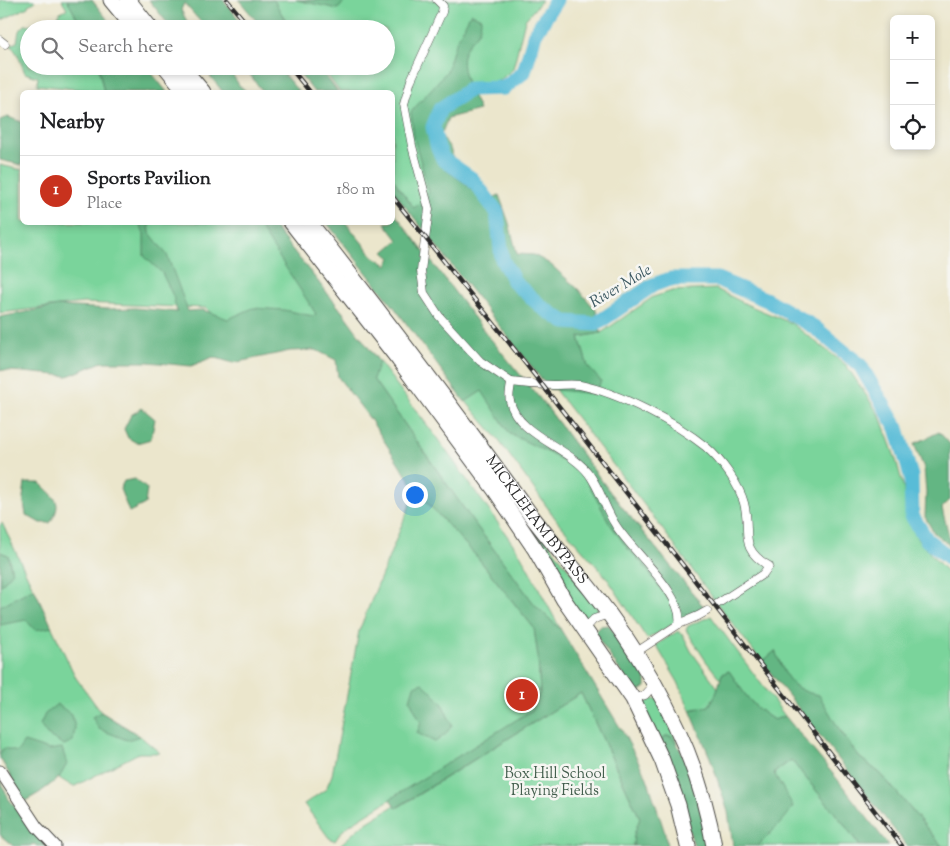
<!DOCTYPE html>
<meta charset="utf-8">
<style>
body{margin:0;font-family:"Sorts Mill Goudy",serif;background:#f2f2f2;color:#202124}
.controls{position:absolute;right:15px;top:15px;display:grid;overflow:hidden;border-radius:8px;box-shadow:0 2px 8px #0003}
.controls button{width:45px;height:45px;display:grid;place-items:center;padding:0;border:0;border-bottom:1px solid #e0e0e0;background:#fff;color:#202124;font:25px sans-serif}
.you{position:absolute;left:414px;top:494px;width:18px;height:18px;margin:-12px;border:4px solid #fff;border-radius:50%;background:#1a73e8;box-shadow:0 0 0 8px #1a73e833}
.badge{display:grid;place-items:center;width:32px;height:32px;border-radius:50%;background:#c8321e;color:#fff;font-size:16px;font-weight:700}
.pin{position:absolute;translate:-50% -50%;border:2px solid #fff;box-shadow:0 1px 5px #0006}
.list{margin:0;padding:0;list-style:none}
h2{display:flex;justify-content:space-between;align-items:center;height:65px;margin:0;padding:0 20px;font-size:21px}
h2 small{font-size:16px;font-weight:400;color:#757577}
.list li{display:grid;grid-template-columns:32px 1fr auto;gap:15px;align-items:center;box-sizing:border-box;height:70px;padding:0 20px;border-top:1px solid #e0e0e0}
.list b{display:block;font-size:19px;white-space:nowrap}
.list p{margin:0;font-size:16px;white-space:nowrap;color:#757577}
.list em{font-size:16px;font-style:normal;color:#757577}
.icon{flex:none;width:28px;height:28px;fill:none;stroke:currentColor;stroke-width:2;stroke-linecap:round;stroke-linejoin:round}
.map{position:relative;flex:none;width:950px;height:846px;overflow:hidden}
.search{position:absolute;background:#fff;box-shadow:0 2px 8px #0003;left:20px;top:20px;width:375px;height:55px;display:flex;align-items:center;gap:12px;box-sizing:border-box;padding:0 18px;border-radius:28px;color:#757577;font-size:19px}
.panel{position:absolute;background:#fff;box-shadow:0 2px 8px #0003;left:20px;top:90px;width:375px;height:135px;border-radius:8px}
.map>svg:first-child{display:block}
.green{fill:#7ad49b;stroke:#528063}
.forest{fill:#63b683;stroke:#477057}
.lines{fill:none;stroke-linecap:round;stroke-linejoin:round}
.river{stroke:#59bcd7;stroke-width:15}
.street-casing{stroke:#484743;stroke-width:9}
.secondary-casing{stroke:#484743;stroke-width:13}
.highway-casing{stroke:#484743;stroke-width:17}
.street{stroke:#fff;stroke-width:8}
.secondary{stroke:#fff;stroke-width:11}
.highway{stroke:#fff;stroke-width:15}
.rail-casing{stroke:#2b2b2b;stroke-width:4.5}
.rail{stroke:#f6f6f2;stroke-width:2.5;stroke-dasharray:8;stroke-linecap:butt}
.labels{text-anchor:middle;dominant-baseline:central;stroke-width:5;stroke-linejoin:round;paint-order:stroke}
.street-label{font-size:15px;fill:#2b2b2b;stroke:#f6f6f2}
.park-label{font-size:15px;fill:#435e4d;stroke:#f6f6f2}
.water-label{font-size:16px;font-style:italic;fill:#39565f;stroke:#f6f6f2}
</style>
<div class="map">
<svg width="950" height="846" viewBox="0 0 950 846">
<rect width="100%" height="100%" fill="#f6f6f2"/>
<filter id="ink" filterUnits="userSpaceOnUse"><feTurbulence type="fractalNoise" baseFrequency=".02" numOctaves="2"/><feDisplacementMap in="SourceGraphic" scale="10" xChannelSelector="R" yChannelSelector="G"/><feConvolveMatrix kernelMatrix="1 2 1 2 8 2 1 2 1" color-interpolation-filters="sRGB"/></filter>
<filter id="wash" filterUnits="userSpaceOnUse"><feTurbulence type="fractalNoise" baseFrequency=".0096" numOctaves="4" result="noise"/><feDisplacementMap in="SourceGraphic" scale="20" xChannelSelector="R" yChannelSelector="G"/><feGaussianBlur stdDeviation="1.12" result="paint"/><feColorMatrix in="noise" values="0 0 0 0 0 0 0 0 0 0 0 0 0 0 0 0 0 1.4 0 .05"/><feComposite in="paint" operator="in"/></filter>
<g filter="url(#wash)">
<rect width="100%" height="100%" fill="#ebe6cc"/>
<!-- green -->
<g class="green">
<polygon points="0,0 34,0 35,2 28,5 28,7 2,20 0,18"/>
<polygon points="62,0 67,0 83,29 29,29 29,66 101,66 99,69 104,92 37,85 38,77 25,73 18,55 11,45 17,42 19,31 25,25 55,22 61,11 67,9"/>
<polygon points="270,0 542,0 525,20 513,69 499,81 460,88 431,112 441,164 463,186 430,230 408,203 393,178 392,92 340,92 321,66 386,66 386,29 294,29"/>
<polygon points="0,165 22,170 22,222 271,223 344,314 229,347 207,308 83,303 0,313"/>
<polygon points="716,289 748,305 791,323 846,365 880,416 896,460 904,489 906,515 918,540 950,575 950,846 942,846 881,774 859,757 839,729 806,693 788,681 775,652 762,662 715,601 655,519 546,378 588,367 579,337 601,333 653,297 672,291"/>
<polygon points="459,347 546,406 610,492 704,607 647,639 607,578 558,522 494,434 455,389"/>
<polygon points="371,351 434,434 521,555 561,630 535,605 472,520 373,379"/>
<polygon points="449,411 598,608 597,612 586,620 582,620"/>
<polygon points="416,490 478,558 534,628 538,657 540,692 533,710 351,824 341,832 335,841 329,838 304,804 326,789 332,775 359,631"/>
<polygon points="2,523 76,678 101,712 140,736 160,753 139,753 75,786 72,786 59,778 39,793 25,801 0,758 0,586 12,573 8,555 0,552 0,525"/>
<path d="M711,616L785,716L774,720C750,705 745,694 729,671L722,674L721,680L706,661L686,630L688,626Z"/>
<polygon points="678,631 683,635 691,651 718,688 716,694 709,706 690,710 678,682 656,645"/>
<polygon points="581,693 640,818 634,835 633,846 339,846 360,827 395,805 397,808"/>
<polygon points="652,699 658,699 678,744 661,742 640,708 644,703"/>
<polygon points="791,760 844,824 860,846 758,846 770,832 774,773"/>
</g>
<!-- forest -->
<g class="forest">
<polygon points="67,0 92,0 115,29 83,29"/>
<polygon points="149,0 223,0 247,29 207,29 184,3 181,10 191,29 172,29"/>
<polygon points="239,0 274,0 290,29 263,29"/>
<polygon points="296,0 346,0 338,9"/>
<path d="M471,13L481,18C481,36 473,35 466,48C455,67 472,92 479,110L448,118L441,135L450,148L453,158L446,170L466,184L483,203L499,195L509,223L517,254L534,255L550,264L578,289L596,310L601,333L579,337L588,367L601,381L595,394L549,389L393,191L392,178L414,208L422,201L429,192L414,138L411,112L447,71L455,44Z"/>
<polygon points="101,66 146,66 167,92 104,92 99,69"/>
<polygon points="202,66 227,66 239,85 247,92 223,92"/>
<polygon points="242,66 277,66 299,92 263,92 248,72"/>
<polygon points="293,66 318,66 338,92 314,92"/>
<polygon points="8,117 22,122 22,165 0,160 0,120"/>
<polygon points="393,211 485,332 546,406 610,492 704,607 686,616 671,603 642,563 628,549 610,524 583,474 547,452 510,434 482,391 465,402 394,307 327,223 346,223 373,256 387,265 391,258 384,252 398,240 385,223 392,222"/>
<polygon points="139,223 149,223 150,233 167,255 188,311 203,310 228,319 253,308 284,310 313,316 316,314 257,223 271,223 344,314 379,362 373,379 472,520 535,605 561,630 624,734 647,778 665,833 667,846 633,846 634,835 640,818 581,693 396,808 390,799 532,710 540,692 538,657 534,628 478,558 416,490 370,419 338,377 336,360 316,350 290,351 233,363 213,357 191,366 148,362 102,362 68,376 0,370 0,317 58,306 110,309 135,308 177,312 173,296 162,273 144,256 144,234"/>
<polygon points="142,408 155,419 151,439 137,443 128,438 124,429 131,415"/>
<path d="M939,432L950,444V500L942,508C944,518 950,536 950,545L934,533L925,517L926,492L924,468L914,444Z"/>
<polygon points="135,479 147,489 145,504 129,512 120,489 124,481"/>
<path d="M25,483H40C55,498 64,502 50,523H40L26,515L23,497Z"/>
<polygon points="0,552 8,555 12,573 0,586"/>
<polygon points="34,588 52,627 35,630 26,620 0,625 0,606"/>
<polygon points="609,625 646,679 646,687 639,692 634,691 597,637 595,631 600,626"/>
<path d="M775,651C786,676 789,690 819,695L839,729L859,757L881,774L942,846H907L762,662Z"/>
<path d="M729,671C745,694 750,705 774,720L785,716L838,780L889,846H860L844,824L791,760L774,773L793,806C785,822 769,833 758,846H733L728,812L711,760L690,710L709,706L716,694L722,674Z"/>
<polygon points="423,683 442,703 452,725 445,735 435,742 417,733 421,723 410,700 414,686"/>
<polygon points="57,704 72,715 75,728 73,741 64,745 47,735 40,725 45,714"/>
<polygon points="101,712 140,736 127,740 99,729 92,717"/>
<path d="M665,736H671C693,761 701,814 710,846H694L661,742Z"/>
<polygon points="24,742 49,750 62,748 67,764 59,778 39,793 25,801 0,758 0,753 4,748 17,752"/>
<polygon points="0,780 8,798 47,846 37,846 34,844 29,846 13,846 0,835"/>
</g>
<g class="lines">
<!-- river -->
<polyline class="river" points="556,0 535,34 524,72 504,88 470,89 440,109 433,127 437,145 443,159 472,179 497,212 502,259 515,283 543,308 565,322 596,324 653,285 670,279 717,279 767,300 814,327 860,365 897,428 911,476 912,516 927,540 950,558"/>
</g>
</g>
<g filter="url(#ink)">
<g class="lines">
<!-- street casing -->
<g class="street-casing">
<g id="street">
<path d="M437,0L443,6L442,12L411,80L404,104L412,146L429,209L421,271L424,293L439,316L480,361L511,382C511,388 508,395 510,401C517,435 569,447 589,474C600,489 605,508 615,524C630,550 685,594 679,624"/>
<polyline points="0,40 5,44"/>
<path d="M511,382C525,384 539,385 553,385C562,385 571,384 580,385C619,393 675,422 706,447C721,460 739,484 744,503C752,532 737,548 769,566L763,574L717,604"/>
<polyline points="584,630 594,619 609,614"/>
<polyline points="635,653 679,624 698,616 707,611"/>
<polyline points="633,699 645,695 655,684"/>
</g>
</g>
<!-- secondary casing -->
<g class="secondary-casing">
<polyline id="secondary" points="0,771 37,827 55,846"/>
</g>
<!-- highway casing -->
<g class="highway-casing">
<g id="highway">
<polyline points="111,0 135,29"/>
<polyline points="128,0 151,29"/>
<polyline points="165,66 186,92"/>
<polyline points="181,66 203,92"/>
<polyline points="291,222 399,360 495,490 535,549 564,600 633,699 662,760 678,805 688,846"/>
<path id="s1" d="M309,222C385,318 458,415 530,514C550,540 571,565 591,590C650,665 698,751 714,846"/>
</g>
</g>
<!-- street -->
<use href="#street" class="street"/>
<!-- secondary -->
<use href="#secondary" class="secondary"/>
<!-- highway -->
<use href="#highway" class="highway"/>
<!-- rail casing -->
<g class="rail-casing">
<g id="rail">
<polyline points="227,0 251,29"/>
<polyline points="289,66 310,92"/>
<polyline points="392,196 522,359 902,846"/>
</g>
</g>
<!-- rail -->
<use href="#rail" class="rail"/>
</g>
</g>
<g class="labels">
<!-- street labels -->
<g class="street-label">
<text stroke="none"><textPath href="#s1" startOffset="375">MICKLEHAM BYPASS</textPath></text>
</g>
<!-- park labels -->
<g class="park-label">
<text x="555" y="774">Box Hill School<tspan x="555" dy="17">Playing Fields</tspan></text>
</g>
<!-- water labels -->
<g class="water-label">
<text transform="translate(621 287) rotate(-31)">River Mole</text>
</g>
</g>
</svg>
<div class="controls">
<button>+</button>
<button>−</button>
<button><svg class="icon" aria-label="locate" viewBox="0 0 24 24"><circle cx="12" cy="12" r="6"/><path d="M12 2v4M12 18v4M2 12h4M18 12h4"/></svg></button>
</div>
<div class="you"></div>
<div class="pin badge" style="left:522px;top:695px">1</div>
<div class="search"><svg class="icon" aria-label="search" viewBox="0 0 24 24"><circle cx="10" cy="10" r="6"/><path d="M15 15l6 6"/></svg>Search here</div>
<section class="panel">
<h2>Nearby<small></small></h2>
<ul class="list">
<li><span class="badge">1</span><div><b>Sports Pavilion</b><p>Place</p></div><em>180 m</em></li>
</ul>
</section>
</div>
